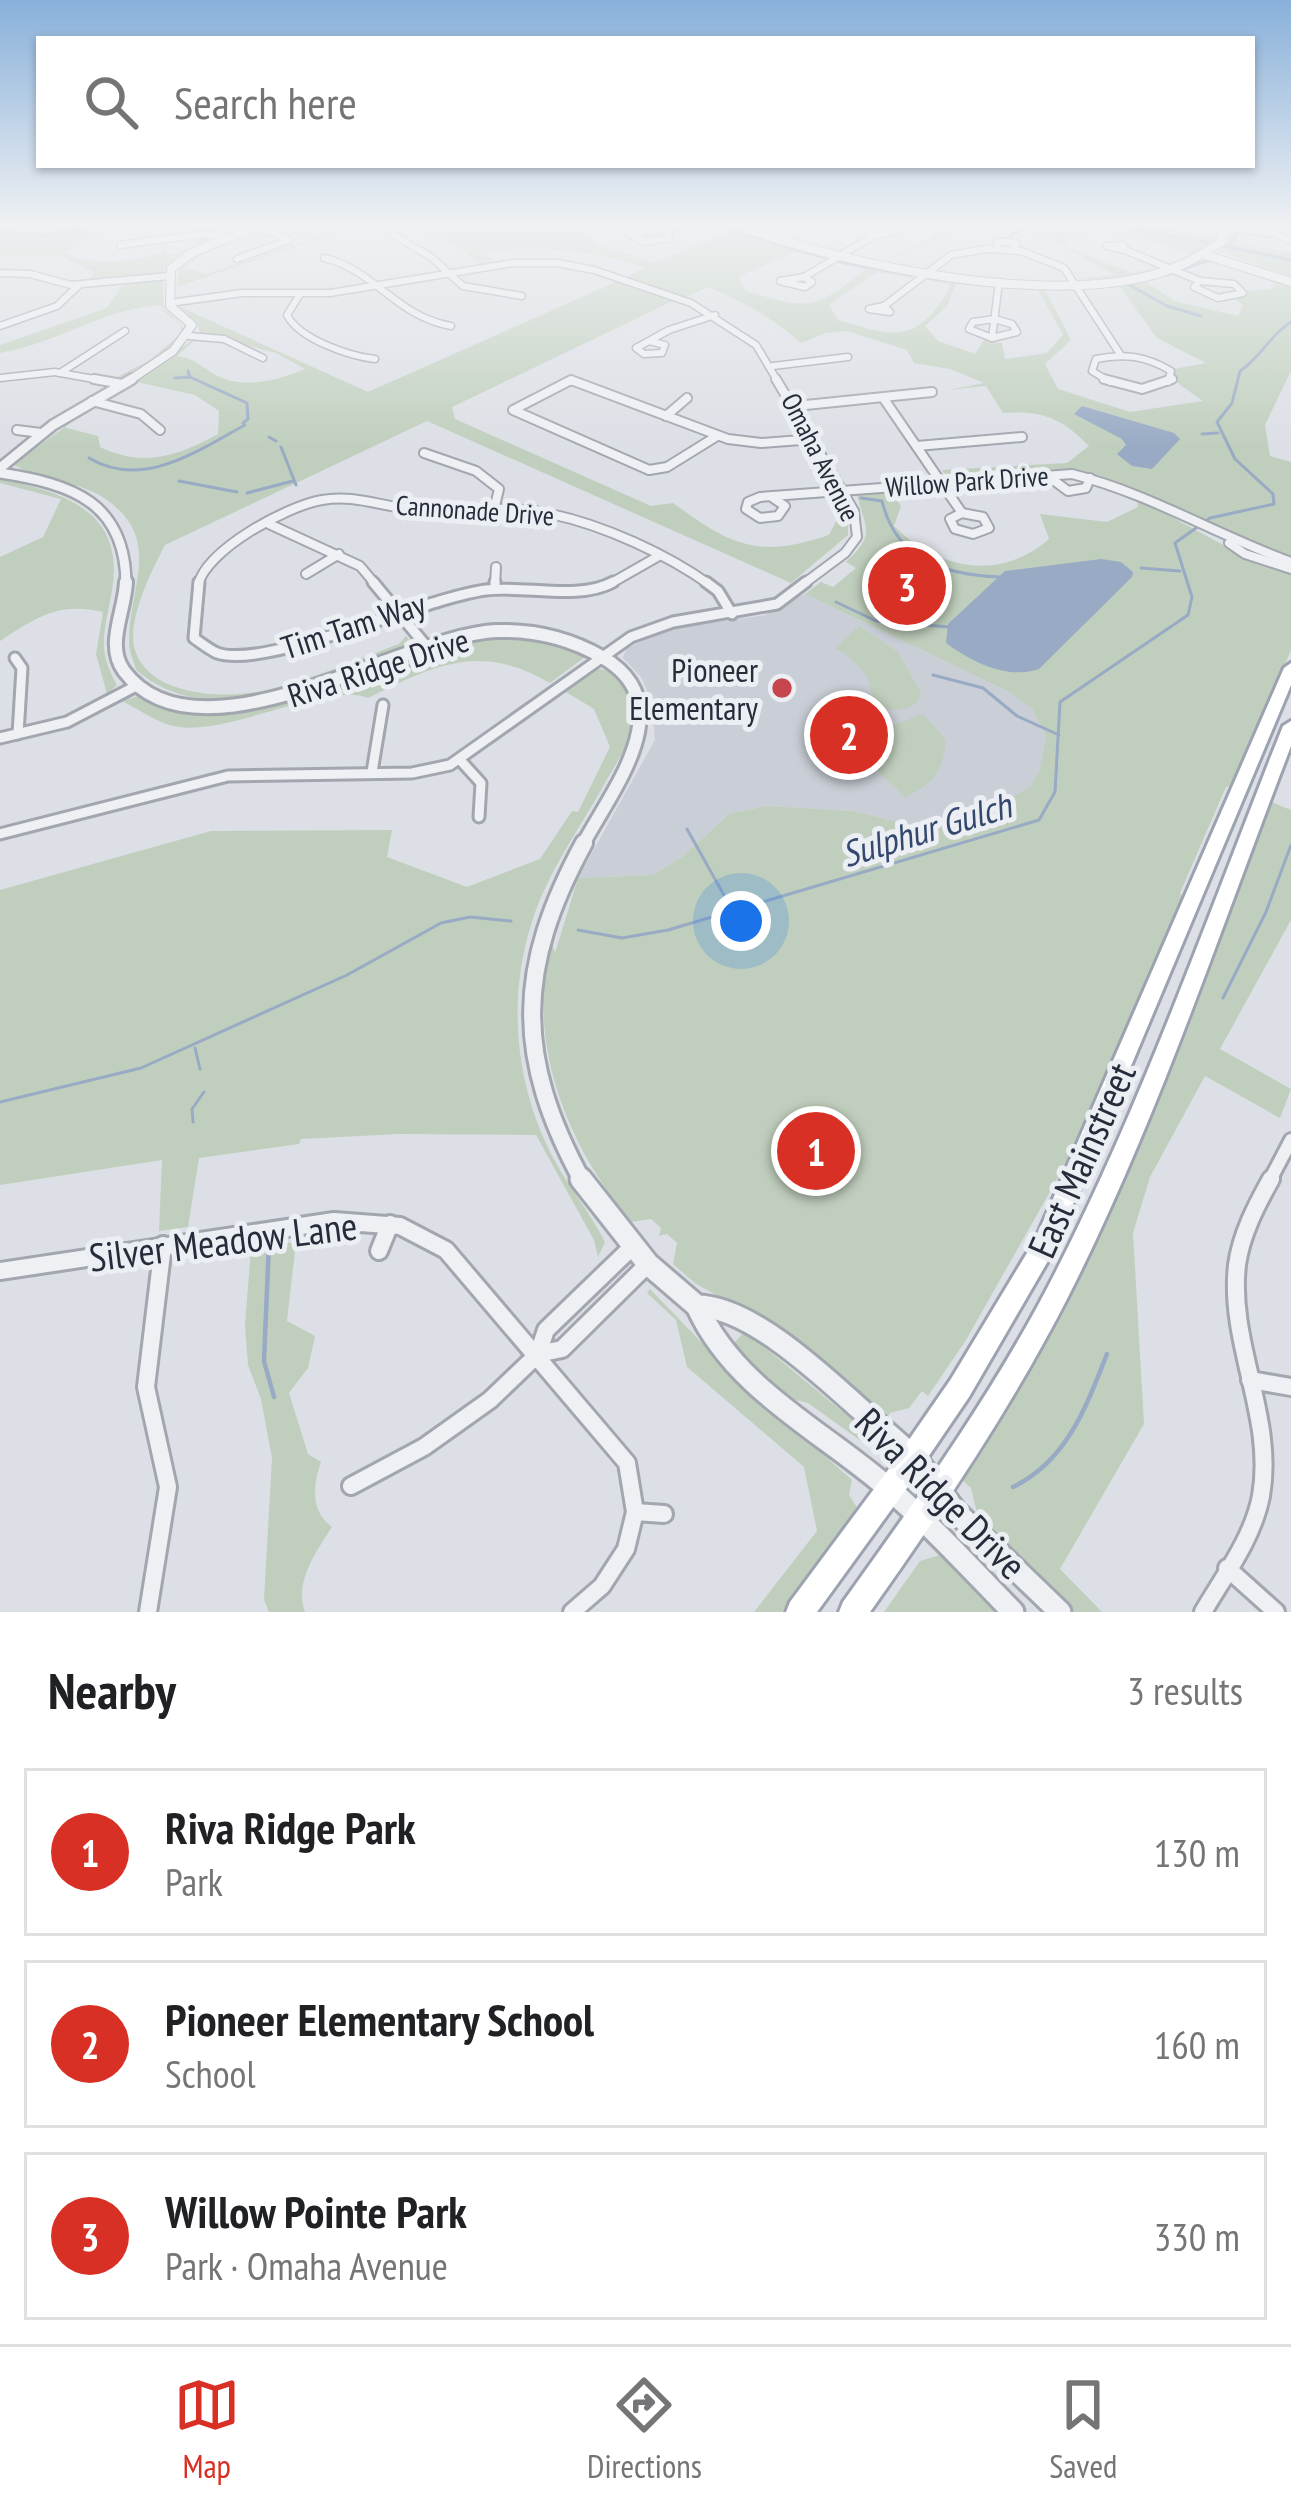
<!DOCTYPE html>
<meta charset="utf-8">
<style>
body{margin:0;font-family:"PT Sans Narrow",sans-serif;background:#f6f6f6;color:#202124}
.you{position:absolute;left:741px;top:921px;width:42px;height:42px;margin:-30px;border:9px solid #fff;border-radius:50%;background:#1a73e8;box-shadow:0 0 0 18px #1a73e833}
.badge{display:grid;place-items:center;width:78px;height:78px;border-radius:50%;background:#d93025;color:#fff;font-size:39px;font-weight:700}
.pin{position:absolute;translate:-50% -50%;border:6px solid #fff;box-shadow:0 3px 12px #0006}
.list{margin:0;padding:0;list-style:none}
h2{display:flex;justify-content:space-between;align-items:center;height:156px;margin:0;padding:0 48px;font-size:51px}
h2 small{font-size:39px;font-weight:400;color:#757577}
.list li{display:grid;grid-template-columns:78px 1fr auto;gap:36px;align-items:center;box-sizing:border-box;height:168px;margin:0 24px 24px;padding:0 24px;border:3px solid #e0e0e0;border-radius:0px}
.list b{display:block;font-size:45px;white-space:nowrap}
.list p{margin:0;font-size:39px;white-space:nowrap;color:#757577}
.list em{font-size:39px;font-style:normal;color:#757577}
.icon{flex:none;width:66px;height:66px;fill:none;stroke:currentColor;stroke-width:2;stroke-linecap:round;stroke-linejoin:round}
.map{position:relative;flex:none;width:1291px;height:1612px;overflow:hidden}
.search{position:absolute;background:#fff;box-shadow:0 3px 9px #0004;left:36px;right:36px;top:36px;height:132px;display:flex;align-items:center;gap:30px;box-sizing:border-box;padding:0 42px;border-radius:0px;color:#757577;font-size:45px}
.sheet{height:732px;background:#fff}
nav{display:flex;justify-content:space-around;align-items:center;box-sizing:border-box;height:168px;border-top:3px solid #e0e0e0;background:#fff;font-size:33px;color:#757577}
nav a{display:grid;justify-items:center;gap:6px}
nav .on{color:#d93025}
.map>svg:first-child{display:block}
.built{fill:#caced6}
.green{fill:#c0cfbd}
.water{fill:#98aac4}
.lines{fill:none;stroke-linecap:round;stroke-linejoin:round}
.stream-far1{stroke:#98aac4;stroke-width:3}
.stream{stroke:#98aac4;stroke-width:4.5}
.minor-far4-casing{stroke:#a2a6ae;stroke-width:9}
.minor-far3-casing{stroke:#a2a6ae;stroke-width:12}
.minor-far2-casing{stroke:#a2a6ae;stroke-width:15}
.minor-far1-casing{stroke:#a2a6ae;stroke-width:18}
.minor-casing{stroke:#a2a6ae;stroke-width:22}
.tertiary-far4-casing{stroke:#a2a6ae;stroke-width:10}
.tertiary-far3-casing{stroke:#a2a6ae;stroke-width:14}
.tertiary-far2-casing{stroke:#a2a6ae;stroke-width:18}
.tertiary-far1-casing{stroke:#a2a6ae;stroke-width:22}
.tertiary-casing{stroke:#a2a6ae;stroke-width:27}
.primary-casing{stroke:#9ca2b0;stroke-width:6}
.minor-far4{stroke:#eef0f4;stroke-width:6}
.minor-far3{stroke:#eef0f4;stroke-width:8}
.minor-far2{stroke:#eef0f4;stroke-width:9}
.minor-far1{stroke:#eef0f4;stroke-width:12}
.minor{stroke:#eef0f4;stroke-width:16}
.tertiary-far4{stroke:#eef0f4;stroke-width:8}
.tertiary-far3{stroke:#eef0f4;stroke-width:9}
.tertiary-far2{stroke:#eef0f4;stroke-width:12}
.tertiary-far1{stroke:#eef0f4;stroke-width:16}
.tertiary{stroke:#eef0f4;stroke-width:21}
.primary{fill:#fff;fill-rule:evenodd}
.poi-dot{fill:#c6454e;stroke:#ebeef3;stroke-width:4.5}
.labels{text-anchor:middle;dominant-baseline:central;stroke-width:10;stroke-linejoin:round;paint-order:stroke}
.far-street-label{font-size:27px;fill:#262c3a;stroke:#ebeef3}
.street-label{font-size:33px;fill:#262c3a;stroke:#ebeef3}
.poi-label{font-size:33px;fill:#262c3a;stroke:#ebeef3;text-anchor:end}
.water-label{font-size:36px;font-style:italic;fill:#33486c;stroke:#ebeef3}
.near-street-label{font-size:39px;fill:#262c3a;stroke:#ebeef3}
</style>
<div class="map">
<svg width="1291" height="1612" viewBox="0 0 1291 1612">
<rect width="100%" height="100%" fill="#dcdfe5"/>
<!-- built -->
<polygon class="built" points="805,594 1007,691 1032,709 1046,736 1039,773 1031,786 1005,801 945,822 910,825 853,811 768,806 730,813 682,857 653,875 578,878 655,740 652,701 641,677 623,658 627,648 668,629 765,615"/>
<!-- green -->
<g class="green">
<path d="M0,222H209L119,231L91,237L66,253C93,267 131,263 161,252L162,240L168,255L196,246L195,237H220L177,257L162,274L89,283L94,272L60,256H0Z"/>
<polygon points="271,222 368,222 177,287 179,267 206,250 260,233 202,254 184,268 206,274 333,232 291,235 269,227"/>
<path d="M395,222H604L588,233L599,245L654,263L727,233L714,223H722L828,259L795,252L738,277L746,291C808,309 814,312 864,270L837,261L912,274L913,278L877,272L829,305L838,320C895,338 919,344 951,285L924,279L989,285L956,284L947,306L925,326L938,341L975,354L984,340L1002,343L1005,359L1047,353L1063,335L1038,290L1006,286L1073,288L1045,290L1071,340L1045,364L1058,389L1130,412L1203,401L1176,382L1174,369L1206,363L1157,338L1119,286L1082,288L1176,273L1146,282L1175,301L1238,316L1243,305L1235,299L1247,291L1272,289L1275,283L1214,260L1181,269L1211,259L1291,284V371L1265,425L1270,456L1291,462V559L1099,475L1043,468L946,475L942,470L1067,463L1089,446C1062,418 1042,410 1003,413L986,386L948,390L984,383L950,369L914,363L907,350L847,331L825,333L801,343C773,318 742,301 708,287L686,297L626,277L645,268C593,250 540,245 485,252L493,263L481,265C453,238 428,233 393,229Z"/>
<path d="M925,222H1164L1157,225L1214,239L1221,229C1217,252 1190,257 1171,265H1166L1190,255C1146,237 1113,226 1065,238V246L1132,273L1160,267C1136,277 1102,282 1077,279L1115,275L1052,240L1023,231L1007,239L1015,228L982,227L949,234L879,263L931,238L933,226Z"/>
<polygon points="1240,231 1239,244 1291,253 1291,276 1219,251 1234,232"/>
<path d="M163,280L164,311L185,329C173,349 138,376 115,378L150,360L182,333L181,325L160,305C99,310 58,343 0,353V345L107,308L122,285L86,286Z"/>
<path d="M618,281L675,300L452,407L455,419L651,506L673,503C732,546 758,559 829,535L840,514L830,496L838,498L848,516V535L791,583L427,421L165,545C152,570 126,621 135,650C150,698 228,699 267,690C313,679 356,660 399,644L406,636L410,641L408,647C326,677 214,736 136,670C134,661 129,652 129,643C128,586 166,537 101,496C74,480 36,480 13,464L93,407L63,427L98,436L100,447C143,468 178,456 218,434L219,411L195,395L137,382L106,399L191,341L195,340L177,356C193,358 198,364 211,372C239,391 277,381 305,369L276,353L200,333L197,322L178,306L368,392Z"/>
<path d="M0,478C67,494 128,512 111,596C104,636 97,649 117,685L107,694L96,654L103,612C57,602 38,617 0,641V557L43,537L61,499L0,483Z"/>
<path d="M891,491L901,506L894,526C939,570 1000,582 1049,539L1040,514L1107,522L1138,507L1137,500L1121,493L1125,492L1242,555L1291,573V650L1233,786L1226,787L1180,893L1184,900L1086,1128L966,1340L928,1396L922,1391L909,1408L890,1413L885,1421L765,1321L696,1284L673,1264L677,1243L667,1234L659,1236L661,1228L651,1219L632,1222C568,1149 524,1039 552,943L555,953L578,878L653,875L682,857L730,813L768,806L853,811L910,825L945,822L1005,801L1031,786L1039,772L1046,736L1032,709L1007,691L805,594L821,582L833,587L856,568L846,562C878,532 864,528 857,494Z"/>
<path d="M859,626L898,652L921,693C916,715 890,709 871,708C876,678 859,662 835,648Z"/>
<path d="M519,636L545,639L585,657L550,683C480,642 435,665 368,698C328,681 224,738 173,726C156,722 138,709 122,701L138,696C280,751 382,641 519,636Z"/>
<path d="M598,669C624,670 635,702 632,725C629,746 615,765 605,783C580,828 547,873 532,922C506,1001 516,1091 556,1163C571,1190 591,1214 605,1242L598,1257L594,1240L536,1135L399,1134L301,1139L299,1144L199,1158L188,1227L159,1231L162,1160L0,1185V890L211,831L392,830L387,857L467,887L540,859L572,811L578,812L610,747L594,709L566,692Z"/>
<path d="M923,714L946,740C943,771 933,785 905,797L851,747L852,741Z"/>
<polygon points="1269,801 1291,810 1291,920 1220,1049 1291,1089 1280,1118 1205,1076 1150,1177 1133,1233 1144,1424 1060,1569 1102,1612 1070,1612 979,1522 971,1488 962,1480 1048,1338 1104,1224"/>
<path d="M296,1242L287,1321L315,1336L308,1368L289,1393L308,1454L321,1462C313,1485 310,1511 332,1527C316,1552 294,1582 305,1612H269L264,1600L272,1458L261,1399L248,1365L245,1325L251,1248Z"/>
<polygon points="650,1289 730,1372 852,1480 849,1495 858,1509 782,1612 754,1612 817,1531 804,1467 687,1367 676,1320 647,1293"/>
<polygon points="745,1331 862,1428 861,1441 808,1403 791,1399 738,1354 734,1343"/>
<polygon points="940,1555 1002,1612 884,1612 920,1561"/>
</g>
<!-- water -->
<g class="water">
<polygon points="1082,406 1174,433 1180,439 1152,469 1132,466 1117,454 1126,445 1122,439 1074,414"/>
<path d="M1101,559L1121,562L1133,572L1132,577L1039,669C1007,680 972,662 946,643L948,624L1005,571Z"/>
</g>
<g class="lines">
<!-- stream-far1 -->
<g class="stream-far1">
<polyline points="453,222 484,227 540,222"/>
<polyline points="570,222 580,222"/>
<polyline points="1098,222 1214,244"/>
<polyline points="716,223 743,234"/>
<polyline points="891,225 896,222"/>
<polyline points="1042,225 1063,222"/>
<polyline points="1139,225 1160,222"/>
<path d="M0,228C38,244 83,228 123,222"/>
<polyline points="746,235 825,258"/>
<polyline points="1008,239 1021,228 1040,225"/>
<polyline points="1224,246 1291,260"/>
<polyline points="1229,246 1237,233"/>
<polyline points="839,262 911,275"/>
<polyline points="1183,269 1210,260"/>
<polyline points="929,278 980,284"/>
<polyline points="1152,278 1171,274"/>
<polyline points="1126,283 1167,306 1201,316"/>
<polyline points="188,371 190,377 247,403 248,419 243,423"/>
<polyline points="175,378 190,377"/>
<polyline points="1202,434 1218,433"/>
<polyline points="269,437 276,441"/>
<polyline points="281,447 296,485"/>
<path d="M89,458C143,490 197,451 245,425"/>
<polyline points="179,481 237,492"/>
<polyline points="247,493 293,481"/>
<path d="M861,498L882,501C896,560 945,575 1000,577"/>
<polyline points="1141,568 1180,571"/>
<polyline points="836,602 876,621 949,627"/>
<polyline points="400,674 424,655"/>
<polyline points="933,675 983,688 1017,716 1059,735"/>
<polyline points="687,829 730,906"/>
<path d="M578,930L622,938L668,930L1039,820L1055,792L1060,702L1188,615L1192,597L1175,543L1210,518L1274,504L1273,494L1235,459L1217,422L1232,403L1240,371C1262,356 1269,336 1291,322"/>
<polyline points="1223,998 1266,912 1291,845"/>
<polyline points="195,1048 200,1069"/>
<polyline points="0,1102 141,1068 347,975 441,923 470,917 511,921"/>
<polyline points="193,1122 192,1109 204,1092"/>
</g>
<!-- stream -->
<g class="stream">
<polyline points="269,1242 264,1361 274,1397"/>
<path d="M1013,1487C1067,1461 1086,1407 1107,1354"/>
</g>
<!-- minor-far4 casing -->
<g class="minor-far4-casing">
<g id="minor-far4">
<polyline points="1193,222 1276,234 1291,241"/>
<polygon points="883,225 897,231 875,235 868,228"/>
<polyline points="668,230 669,238 645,242 629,234 708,222"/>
<polyline points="392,234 431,257 463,286 522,296"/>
<polyline points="120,245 204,234 234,238"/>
<polygon points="1123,245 1125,250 1107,246"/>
<polyline points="997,249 998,241 1016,243 1015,250"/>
<polyline points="1125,250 1200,281"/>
<path d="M324,258C374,269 395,316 451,326"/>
<polyline points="237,259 289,240 258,227"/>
<polyline points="0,273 30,274 71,285 169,276"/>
<polygon points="804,277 812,282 805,287 780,281"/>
<polyline points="804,277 875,235"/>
<polygon points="1200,281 1234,284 1243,293 1218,298 1194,287"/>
<path d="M300,294L287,315C299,339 349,356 375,359"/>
<polyline points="170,303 242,293 330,293 513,263 557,263 594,270 691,303 756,345 778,382"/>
<polygon points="884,306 890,312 869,309"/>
<polyline points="884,306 951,255 986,249 1021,251 1064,268 1120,354"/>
<polygon points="994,319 1012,324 1017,332 992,338 969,329 973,322"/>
<polyline points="0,326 57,306 79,285"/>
<polyline points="189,336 224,339 263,358"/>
<polyline points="992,338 999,282"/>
<polyline points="649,341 665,345 662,353 644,354 636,348 669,330 715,315"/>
<polyline points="773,366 848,357"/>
<polyline points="60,373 125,331"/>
<polyline points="0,378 55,372 110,382"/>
<polyline points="567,382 576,382"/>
<path d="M1110,382L1092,371L1096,359C1124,353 1146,356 1171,371L1168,382"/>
</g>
</g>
<!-- minor-far3 casing -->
<g class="minor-far3-casing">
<g id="minor-far3">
<polyline points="94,379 122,384"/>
<polyline points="776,379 854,511 857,537 845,553 802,585"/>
<polyline points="1104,379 1142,389 1172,379"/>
<polyline points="884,399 962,513"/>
<polyline points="92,401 141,414 160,430"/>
<polyline points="796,406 932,392"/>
<polyline points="666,416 687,398"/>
<polyline points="17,430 41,433"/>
<polyline points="717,436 667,467 649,470 513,410 571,380 728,439 761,443 814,439"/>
<polyline points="917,446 1022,437"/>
<polyline points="424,453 476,471 499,489 494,510"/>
<polyline points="1044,473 1068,491 1086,488 1090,478"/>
<path d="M773,498L785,506L778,516L760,518L746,509L748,502L760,497L1072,474C1148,493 1217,535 1291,562"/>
<polygon points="962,513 983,517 989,528 973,534 955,529 950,519"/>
<polyline points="269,524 360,566 376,585"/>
<polyline points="1229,543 1245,554 1291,569"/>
<polyline points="306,574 339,554"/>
<path d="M198,585C207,549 287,506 322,500C354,494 382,507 413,509C458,512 507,504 551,514C603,525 667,554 710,585"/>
<polyline points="495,585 496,567"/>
<polyline points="608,585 657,557"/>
</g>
</g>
<!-- minor-far2 casing -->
<g class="minor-far2-casing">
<g id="minor-far2">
<path d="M199,582L194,638C201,643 210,650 217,653C265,670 424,598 486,590C524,585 579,601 613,582"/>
<polyline points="373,582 427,647"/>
<polyline points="706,582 718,591 732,614"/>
<polyline points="495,588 495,582"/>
<polyline points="15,658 22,668 18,734"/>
<polyline points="0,738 67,722 138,685"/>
<polyline points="461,761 481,783 479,817"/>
<polyline points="372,772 383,705"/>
<polyline points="0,834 228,776 412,773 450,765 631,637 673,622 777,604 806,582"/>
</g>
</g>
<!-- minor-far1 casing -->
<g class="minor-far1-casing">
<polyline id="minor-far1" points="1269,1182 1291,1140"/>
</g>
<!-- minor casing -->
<g class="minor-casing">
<g id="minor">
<polyline points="379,1251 390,1224"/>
<polyline points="0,1271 334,1221 400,1226 446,1250 627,1463 635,1512 626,1549 602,1586 572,1612"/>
<polyline points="538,1354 562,1349 648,1264"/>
<polyline points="1250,1380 1291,1387"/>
<polyline points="351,1486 424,1447 490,1400 538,1354 546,1330 631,1248"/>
<polyline points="635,1512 664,1514"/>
<polyline points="1227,1568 1276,1612"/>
<polyline points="148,1612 168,1487 146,1387 163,1245"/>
<path d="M1203,1612C1224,1576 1253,1538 1261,1496C1275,1417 1228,1344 1237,1265C1241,1235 1256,1206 1271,1179"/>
</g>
</g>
<!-- tertiary-far4 casing -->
<g class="tertiary-far4-casing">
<g id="tertiary-far4">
<path d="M728,222C837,264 1071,315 1181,265C1195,259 1208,250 1221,242L1226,222"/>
<polyline points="1205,255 1291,282"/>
<polyline points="127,382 173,351 192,325 170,306 171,269 190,254 265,222"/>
</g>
</g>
<!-- tertiary-far3 casing -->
<g class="tertiary-far3-casing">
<g id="tertiary-far3">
<polyline points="0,468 53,425 132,379"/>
<path d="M0,473C72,484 126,502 126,585"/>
</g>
</g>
<!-- tertiary-far2 casing -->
<g class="tertiary-far2-casing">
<path id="tertiary-far2" d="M126,582C125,611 105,645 124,671C198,771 406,633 498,631C536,630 569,638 602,657C683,704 613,788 582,846"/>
</g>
<!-- tertiary-far1 casing -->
<g class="tertiary-far1-casing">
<path id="tertiary-far1" d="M583,1182C514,1056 516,968 584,843"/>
</g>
<!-- tertiary casing -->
<g class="tertiary-casing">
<g id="tertiary">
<path d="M581,1179L648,1264L697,1306C759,1306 847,1400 895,1440L915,1458L955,1511L1060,1612"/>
<path d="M697,1306C734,1389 823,1431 888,1488C933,1527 972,1570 1013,1612"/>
</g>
</g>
<!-- primary casing -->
<g class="primary-casing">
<g id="primary">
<polygon points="1291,663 1291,685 1052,1254 969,1397 907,1488 817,1612 786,1612 790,1602 888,1470 951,1379 1036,1238 1284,668"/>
<path d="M1291,721V746C1220,930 1158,1119 1069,1295C1012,1407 942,1510 870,1612H839L843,1602C919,1496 996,1389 1055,1273C1145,1097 1210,909 1283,726Z"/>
</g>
</g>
<!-- minor-far4 -->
<use href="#minor-far4" class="minor-far4"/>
<!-- minor-far3 -->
<use href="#minor-far3" class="minor-far3"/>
<!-- minor-far2 -->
<use href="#minor-far2" class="minor-far2"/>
<!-- minor-far1 -->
<use href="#minor-far1" class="minor-far1"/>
<!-- minor -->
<use href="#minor" class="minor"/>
<!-- tertiary-far4 -->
<use href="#tertiary-far4" class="tertiary-far4"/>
<!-- tertiary-far3 -->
<use href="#tertiary-far3" class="tertiary-far3"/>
<!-- tertiary-far2 -->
<use href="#tertiary-far2" class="tertiary-far2"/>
<!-- tertiary-far1 -->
<use href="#tertiary-far1" class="tertiary-far1"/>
<!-- tertiary -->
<use href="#tertiary" class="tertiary"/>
<!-- primary -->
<use href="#primary" class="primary"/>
</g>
<!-- sky -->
<linearGradient id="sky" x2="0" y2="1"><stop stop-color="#88b0da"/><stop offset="0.5" stop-color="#eff1f3"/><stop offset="1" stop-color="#eff1f3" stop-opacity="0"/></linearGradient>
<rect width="1291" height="448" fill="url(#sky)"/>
<!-- markers -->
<circle class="poi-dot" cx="782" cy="688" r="12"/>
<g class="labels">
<!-- far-street labels -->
<g class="far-street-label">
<text transform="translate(821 457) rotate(63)">Omaha Avenue</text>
<text transform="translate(967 481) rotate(-4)">Willow Park Drive</text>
<text transform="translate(475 510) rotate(4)">Cannonade Drive</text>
</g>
<!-- street labels -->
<g class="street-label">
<text transform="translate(353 625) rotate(-18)">Tim Tam Way</text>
<text transform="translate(378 667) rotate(-18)">Riva Ridge Drive</text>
</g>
<!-- poi labels -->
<g class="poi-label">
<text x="758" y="669">Pioneer<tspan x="758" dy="38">Elementary</tspan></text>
</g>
<!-- water labels -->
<g class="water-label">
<text transform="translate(926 829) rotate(-17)">Sulphur Gulch</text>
</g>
<!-- near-street labels -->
<g class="near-street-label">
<text transform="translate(1081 1160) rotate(-66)">East Mainstreet</text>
<text transform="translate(223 1241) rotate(-7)">Silver Meadow Lane</text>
<text transform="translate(941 1493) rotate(45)">Riva Ridge Drive</text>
</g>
</g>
</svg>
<div class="you"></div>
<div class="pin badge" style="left:816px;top:1151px">1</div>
<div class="pin badge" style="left:849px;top:735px">2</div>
<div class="pin badge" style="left:907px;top:586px">3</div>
<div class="search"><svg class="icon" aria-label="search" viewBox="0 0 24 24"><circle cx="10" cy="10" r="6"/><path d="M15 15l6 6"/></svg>Search here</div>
</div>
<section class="sheet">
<h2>Nearby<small>3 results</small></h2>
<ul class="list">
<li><span class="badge">1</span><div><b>Riva Ridge Park</b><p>Park</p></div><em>130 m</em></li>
<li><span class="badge">2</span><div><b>Pioneer Elementary School</b><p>School</p></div><em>160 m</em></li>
<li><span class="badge">3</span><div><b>Willow Pointe Park</b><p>Park · Omaha Avenue</p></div><em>330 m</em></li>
</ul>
</section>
<nav>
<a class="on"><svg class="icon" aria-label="map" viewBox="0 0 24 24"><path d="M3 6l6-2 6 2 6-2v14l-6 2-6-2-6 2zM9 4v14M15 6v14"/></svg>Map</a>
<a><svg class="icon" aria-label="directions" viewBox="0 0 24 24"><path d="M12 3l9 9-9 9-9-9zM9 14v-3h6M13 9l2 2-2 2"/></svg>Directions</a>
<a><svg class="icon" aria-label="saved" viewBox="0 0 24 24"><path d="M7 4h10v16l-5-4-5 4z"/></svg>Saved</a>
</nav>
